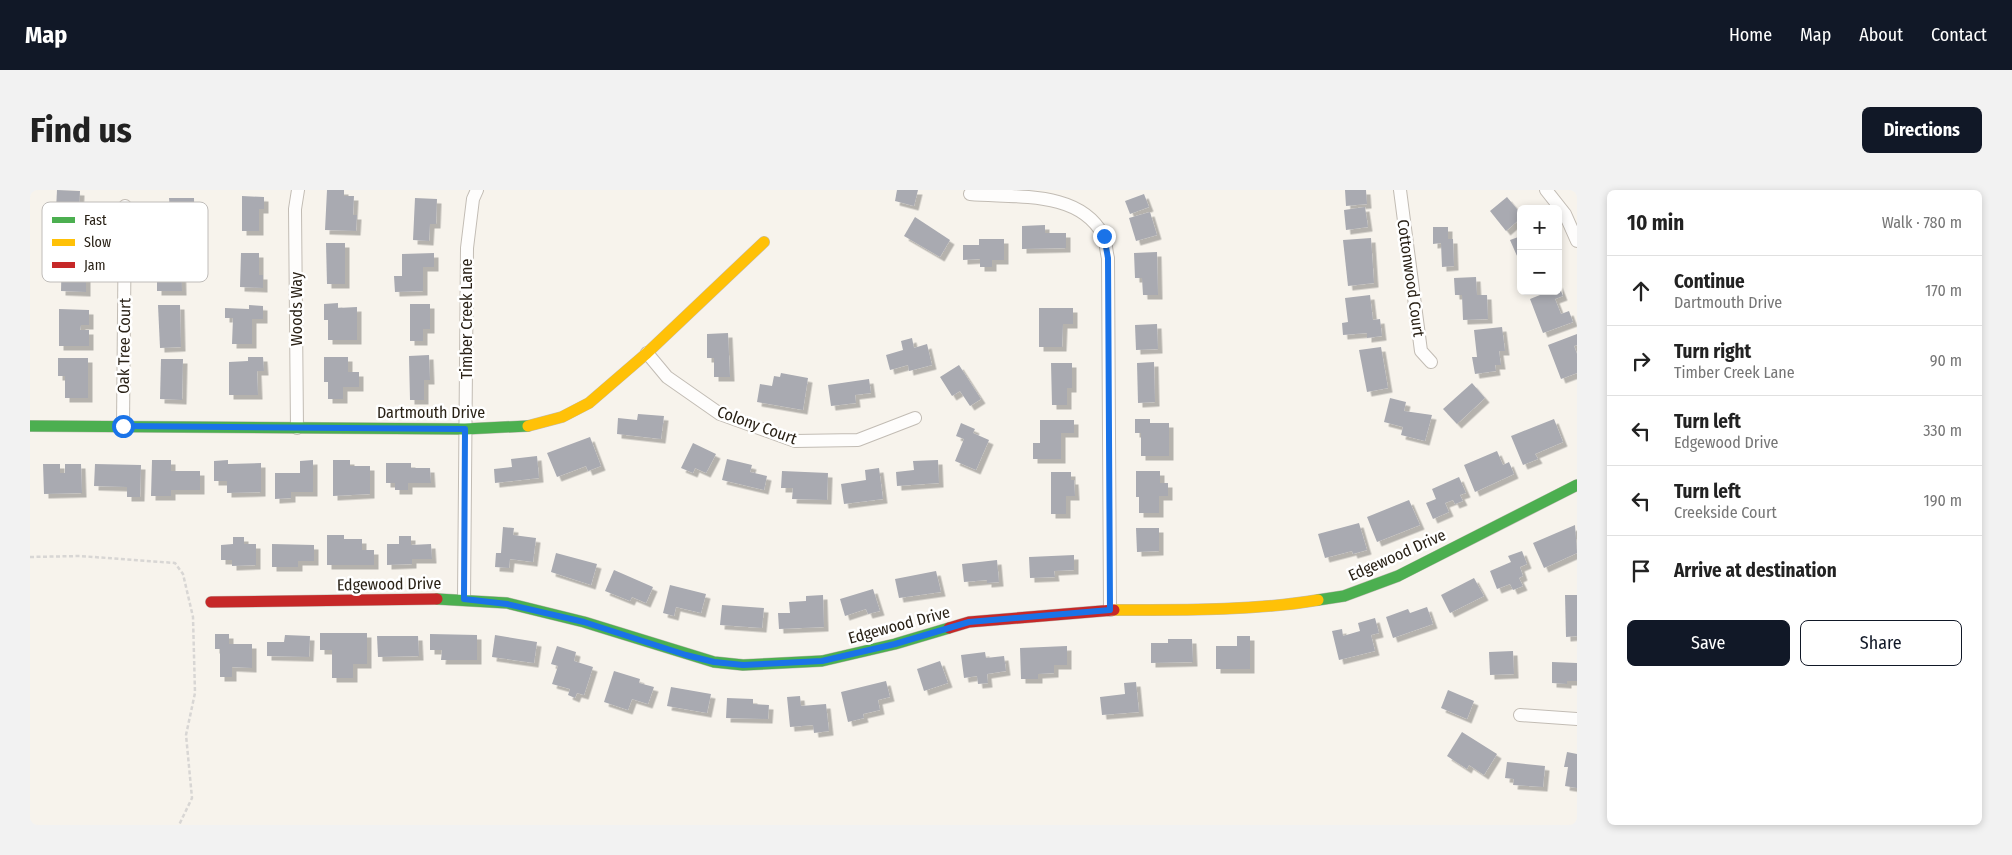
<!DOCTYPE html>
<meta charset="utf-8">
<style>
body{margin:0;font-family:"Fira Sans Condensed",sans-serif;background:#f2f2f2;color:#222}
.controls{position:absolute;right:15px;top:15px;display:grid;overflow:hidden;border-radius:8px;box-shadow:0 2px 8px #0003}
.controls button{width:45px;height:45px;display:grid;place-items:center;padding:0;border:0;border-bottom:1px solid #e0e0e0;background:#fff;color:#222;font:25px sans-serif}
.stop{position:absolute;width:15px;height:15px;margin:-11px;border:4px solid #1a73e8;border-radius:50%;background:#fff}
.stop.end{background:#1a73e8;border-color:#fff;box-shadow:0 1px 5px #0008}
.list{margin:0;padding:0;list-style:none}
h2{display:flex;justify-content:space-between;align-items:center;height:65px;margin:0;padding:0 20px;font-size:21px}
h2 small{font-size:16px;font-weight:400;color:#767676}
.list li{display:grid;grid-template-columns:32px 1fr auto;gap:15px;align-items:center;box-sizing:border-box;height:70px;padding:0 20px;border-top:1px solid #e0e0e0}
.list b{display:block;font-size:19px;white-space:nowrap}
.list p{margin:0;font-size:16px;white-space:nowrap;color:#767676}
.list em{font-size:16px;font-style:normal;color:#767676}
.actions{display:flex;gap:10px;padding:15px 20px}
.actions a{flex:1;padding:11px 0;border:1px solid #111827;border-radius:8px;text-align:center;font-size:18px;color:#111827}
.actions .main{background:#111827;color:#fff}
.icon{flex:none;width:28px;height:28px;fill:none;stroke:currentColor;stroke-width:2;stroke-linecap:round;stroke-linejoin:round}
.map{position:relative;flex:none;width:1547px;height:635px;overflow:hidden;border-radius:8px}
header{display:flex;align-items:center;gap:30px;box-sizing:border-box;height:70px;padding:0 25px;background:#111827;color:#fff}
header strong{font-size:24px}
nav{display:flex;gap:28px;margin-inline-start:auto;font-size:18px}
.intro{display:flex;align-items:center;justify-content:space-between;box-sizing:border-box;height:120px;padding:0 30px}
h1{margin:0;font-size:35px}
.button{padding:12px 22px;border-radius:8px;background:#111827;color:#fff;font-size:18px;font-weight:700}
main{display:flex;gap:30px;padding:0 30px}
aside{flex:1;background:#fff;border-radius:8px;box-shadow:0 2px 8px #0003}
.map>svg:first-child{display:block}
.building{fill:#a9aab1;filter:url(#shadow)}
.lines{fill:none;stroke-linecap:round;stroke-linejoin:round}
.street-casing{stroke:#c2bcb4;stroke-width:14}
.fast-casing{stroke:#c2bcb4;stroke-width:12}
.slow-casing{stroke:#c2bcb4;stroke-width:12}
.jam-casing{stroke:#c2bcb4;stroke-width:12}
.path{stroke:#d8d6d4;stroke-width:2.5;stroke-dasharray:4 2.5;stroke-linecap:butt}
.street{stroke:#fefdfc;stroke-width:12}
.fast{stroke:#4caf50;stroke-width:11}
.slow{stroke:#ffc107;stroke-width:11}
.jam{stroke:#c62828;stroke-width:11}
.route{stroke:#1a73e8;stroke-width:6}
.labels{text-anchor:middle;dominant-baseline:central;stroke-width:5;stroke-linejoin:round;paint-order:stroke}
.street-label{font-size:16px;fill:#292116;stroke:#fff}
.key{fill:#fff;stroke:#bfbcb9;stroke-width:1}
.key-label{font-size:14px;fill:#292116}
</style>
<header>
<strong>Map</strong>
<nav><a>Home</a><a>Map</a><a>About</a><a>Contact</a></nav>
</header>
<div class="intro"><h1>Find us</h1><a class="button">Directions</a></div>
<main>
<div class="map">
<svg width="1547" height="635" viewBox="0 0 1547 635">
<defs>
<filter id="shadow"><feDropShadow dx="4.5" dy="4.5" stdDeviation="0" flood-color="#0004"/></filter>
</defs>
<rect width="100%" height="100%" fill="#f7f3ec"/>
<!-- building -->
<g class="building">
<polygon points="27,0 50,1 48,41 25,40"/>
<polygon points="297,0 314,0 314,6 324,6 323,25 327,25 326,41 295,40"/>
<polygon points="867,0 888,0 884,16 865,11"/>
<polygon points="1315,0 1336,0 1337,14 1316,16"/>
<polygon points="1114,4 1119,17 1100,24 1095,11"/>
<polygon points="212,6 234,7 234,19 229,19 229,41 212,41"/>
<polygon points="1477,7 1491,24 1491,28 1476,41 1460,21"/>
<polygon points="139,8 164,8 165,44 142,45"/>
<polygon points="385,8 407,9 406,34 400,34 399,51 383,50"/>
<polygon points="1335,17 1338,37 1316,40 1314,20"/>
<polygon points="1120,22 1127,45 1106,51 1099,28"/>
<polygon points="885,27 920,50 910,67 874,46"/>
<polygon points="1015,35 1015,43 1036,43 1036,58 992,59 992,36"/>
<polygon points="1403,37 1418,37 1418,49 1423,49 1424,76 1412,77 1411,53 1403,54"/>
<polygon points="1491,46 1491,75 1480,50"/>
<polygon points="1341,48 1344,93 1318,96 1313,50"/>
<polygon points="949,49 974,49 974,70 962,70 962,77 950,77 950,69 933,70 933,55 949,55"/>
<polygon points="296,53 315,53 315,94 297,94"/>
<polygon points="32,60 52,61 51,85 56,85 56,102 31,101"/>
<polygon points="151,60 152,101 127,101 127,61"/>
<polygon points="1127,62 1128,105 1113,105 1112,88 1105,88 1104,63"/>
<polygon points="211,63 229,63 229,85 233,85 233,98 210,97"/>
<polygon points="404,63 404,77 393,77 393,101 365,102 364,86 372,86 372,64"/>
<polygon points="1446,87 1447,105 1457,105 1458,129 1433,130 1432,105 1425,105 1424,88"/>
<polygon points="1528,93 1533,106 1525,109 1531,124 1539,121 1543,132 1513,143 1500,109 1515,103 1514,101 1528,101"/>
<polygon points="1340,105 1343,130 1350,129 1352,146 1337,148 1337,143 1313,145 1312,133 1318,132 1315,108"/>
<polygon points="308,113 308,118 327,117 327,150 298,150 298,130 294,130 294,114"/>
<polygon points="380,114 400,114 400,139 393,139 393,151 380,151"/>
<polygon points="128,115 150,115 151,157 130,158"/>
<polygon points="219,115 233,116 233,129 222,129 222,154 202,154 203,128 195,128 195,118 219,119"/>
<polygon points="1009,118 1043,118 1043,134 1033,134 1032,157 1009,157"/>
<polygon points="29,119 59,120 59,135 51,135 50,140 59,140 59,156 29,156"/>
<polygon points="1127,134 1128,159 1106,160 1105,135"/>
<polygon points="1472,137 1475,161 1469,161 1471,175 1465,175 1466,181 1445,184 1442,167 1447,167 1444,140"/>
<polygon points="698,143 700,187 684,187 684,168 677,168 677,144"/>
<polygon points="1547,144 1547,155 1544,156 1547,164 1547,183 1531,189 1518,155"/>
<polygon points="882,148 884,158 897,154 902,175 879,181 878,175 860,180 856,165 873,160 871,151"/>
<polygon points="1351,157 1358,198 1337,202 1329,160"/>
<polygon points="399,165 400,190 394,190 394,210 380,210 379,166"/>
<polygon points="218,167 233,167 234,181 227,181 228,205 199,205 199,172 218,171"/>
<polygon points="294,167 318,167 318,182 329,182 329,197 313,197 313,209 298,209 298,192 294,192"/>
<polygon points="28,168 58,168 58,208 35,208 35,186 28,186"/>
<polygon points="131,169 153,169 152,210 130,209"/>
<polygon points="1124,172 1125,212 1108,213 1107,173"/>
<polygon points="1021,173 1042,173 1042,198 1037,198 1037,215 1022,215"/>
<polygon points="929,175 951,209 940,216 930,201 922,206 910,187"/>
<polygon points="751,183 778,188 773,220 727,212 730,194 742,196 744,186 750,187"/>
<polygon points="839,189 841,203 825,205 826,213 801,216 798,195"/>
<polygon points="1442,193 1455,208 1427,234 1413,219"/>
<polygon points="1360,208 1376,212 1374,221 1402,225 1395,251 1371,245 1373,237 1354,232"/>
<polygon points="608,224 634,226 631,249 587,244 588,228 607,230"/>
<polygon points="1105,229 1120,229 1120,233 1139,233 1139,266 1111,266 1111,243 1105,243"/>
<polygon points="1524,229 1533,252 1505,264 1508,269 1493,275 1481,246"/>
<polygon points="1010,230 1044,230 1044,243 1031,243 1031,269 1003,269 1003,253 1010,253"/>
<polygon points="931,233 945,239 943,243 959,250 946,280 925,271 934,249 926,246"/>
<polygon points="560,247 571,276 558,281 556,276 527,287 517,263"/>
<polygon points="663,253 686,264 676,283 665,278 663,283 651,278"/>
<polygon points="1467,261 1473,275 1479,272 1484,284 1445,302 1434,275"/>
<polygon points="507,266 509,288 465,293 464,279 482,277 481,269"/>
<polygon points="697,269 722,275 720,282 737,286 734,300 692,290"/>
<polygon points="122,270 141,270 141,281 170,281 170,300 141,300 141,306 121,306"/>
<polygon points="198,270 198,274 231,273 231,302 197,303 197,291 184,291 184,271"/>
<polygon points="283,270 283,302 261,302 261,308 245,309 245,283 270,283 270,271"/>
<polygon points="303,270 320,270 320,276 340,276 340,304 303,306"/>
<polygon points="908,270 909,293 867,296 866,282 884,280 883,271"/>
<polygon points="356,273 381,273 381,278 400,278 401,293 378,293 378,300 365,300 365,293 356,293"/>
<polygon points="13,274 30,274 30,283 35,283 35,274 51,274 52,303 14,304"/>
<polygon points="65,274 111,275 110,307 97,307 97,297 64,296"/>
<polygon points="849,278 853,309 814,314 811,294 836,290 835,280"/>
<polygon points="752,281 798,283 797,310 762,309 763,298 751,298"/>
<polygon points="1106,281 1130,281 1130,293 1138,293 1138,306 1129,306 1129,323 1109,323 1109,307 1106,307"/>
<polygon points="1021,282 1041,282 1041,290 1044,290 1045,306 1036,306 1036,324 1021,324"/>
<polygon points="1429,287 1436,303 1430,305 1433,311 1425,314 1423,310 1415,313 1419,322 1403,329 1396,313 1406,309 1402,299"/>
<polygon points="1379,310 1390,335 1347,352 1337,327"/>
<polygon points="1329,333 1337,360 1323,364 1322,361 1295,368 1288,344"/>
<polygon points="1545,335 1547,363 1514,378 1503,353"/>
<polygon points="473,337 484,338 483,345 506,348 503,372 480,369 479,378 465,377 466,363 471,363"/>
<polygon points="1106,338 1129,338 1129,361 1107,362"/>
<polygon points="297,345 314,345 314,349 332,349 332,360 344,360 344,375 297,375"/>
<polygon points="369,346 381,346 381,355 401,354 402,369 382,369 382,374 357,375 357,354 369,354"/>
<polygon points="203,347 214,347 214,354 226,354 226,375 202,376 202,370 191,370 191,355 203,354"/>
<polygon points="242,354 284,355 284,371 268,371 268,377 242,377"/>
<polygon points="1492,361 1497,374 1490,377 1493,386 1489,388 1493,396 1483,400 1480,394 1467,399 1460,381 1481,372 1478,366"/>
<polygon points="526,363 567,374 561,395 521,382"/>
<polygon points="1044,365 1044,380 1024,381 1025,387 1000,388 999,367"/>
<polygon points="967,370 969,392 957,393 957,390 934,392 932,374"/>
<polygon points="584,380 623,397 616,413 602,407 600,411 575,401"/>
<polygon points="906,381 911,402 869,408 865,389"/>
<polygon points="1444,388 1454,406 1420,423 1411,405"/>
<polygon points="640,395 676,404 671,423 646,417 644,426 633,423"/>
<polygon points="843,399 850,421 838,424 836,419 815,426 810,409"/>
<polygon points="793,405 794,437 749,439 748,423 760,423 759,412 776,411 776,406"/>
<polygon points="1535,405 1547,405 1547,446 1536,447"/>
<polygon points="692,415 734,418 732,438 690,435"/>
<polygon points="1397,417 1403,434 1363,448 1356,427 1378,419 1380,423"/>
<polygon points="1345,428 1349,443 1341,445 1345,461 1309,470 1302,441 1312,439 1313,446 1330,441 1328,433"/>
<polygon points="290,443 337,443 337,474 323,474 323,488 302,488 302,460 290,460"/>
<polygon points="185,444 199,444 199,454 222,454 222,478 202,477 202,487 190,487 190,459 185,459"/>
<polygon points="400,444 447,445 447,470 411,470 412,460 400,460"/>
<polygon points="255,445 280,446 279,467 237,466 237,452 254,452"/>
<polygon points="465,445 507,452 504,473 462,467"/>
<polygon points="347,446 388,446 389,466 348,467"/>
<polygon points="1207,446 1220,446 1220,479 1186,479 1186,456 1207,456"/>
<polygon points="1138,449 1162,449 1163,472 1121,473 1121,453 1138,453"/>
<polygon points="527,456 546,462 544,471 563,477 554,505 547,503 545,508 538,505 540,499 522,494 528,476 521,474"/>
<polygon points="1037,456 1037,475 1024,475 1024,483 1008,484 1008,489 991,489 990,458"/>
<polygon points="1483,461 1484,484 1460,485 1459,462"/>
<polygon points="955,462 956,468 974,466 976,481 957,484 958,493 948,494 947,486 934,488 931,465"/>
<polygon points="910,471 918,493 894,501 887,479"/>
<polygon points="1522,472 1547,473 1547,491 1537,491 1537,494 1522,493"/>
<polygon points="584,481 610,489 609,493 624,497 618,514 602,509 598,520 574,512"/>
<polygon points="856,491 860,507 848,510 850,520 833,524 834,528 818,532 811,502"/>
<polygon points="1106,492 1109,522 1072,525 1070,507 1095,504 1094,493"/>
<polygon points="641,497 681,504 677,523 637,516"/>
<polygon points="1418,500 1444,511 1437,529 1411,518"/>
<polygon points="770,506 771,516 796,514 799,541 784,543 783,535 760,537 757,507"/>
<polygon points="697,508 723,509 723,514 739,515 738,529 696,528"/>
<polygon points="1432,542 1467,564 1454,585 1439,575 1437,579 1417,566"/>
<polygon points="1537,562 1547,564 1547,598 1535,596 1538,577 1534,577"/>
<polygon points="1477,572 1515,576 1513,597 1483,595 1484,589 1475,588"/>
</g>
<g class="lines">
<!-- street casing -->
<g class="street-casing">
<g id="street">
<polyline points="1370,0 1391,161 1401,172"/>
<polyline points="1516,0 1535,24 1547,51"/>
<path d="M940,4C986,8 1049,0 1073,45C1076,51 1076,61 1078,68L1080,420"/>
<polyline points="617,163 637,187 690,224 765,251 828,250 885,228"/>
<polyline points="93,236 95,16"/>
<polyline points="267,238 265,19 268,0"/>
<polyline points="434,409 437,58 443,9 447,0"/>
<polyline points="1490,525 1547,529"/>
</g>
</g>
<!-- fast casing -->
<g class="fast-casing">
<g id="fast">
<polyline points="0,236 435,239 498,236"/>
<polyline points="407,409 477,413 554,432 684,472 713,475 792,471 865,454 919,438"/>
<polyline points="1288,410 1314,406 1368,386 1547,295"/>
</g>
</g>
<!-- slow casing -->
<g class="slow-casing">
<g id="slow">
<polyline points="498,236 532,227 559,213 617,163 734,52"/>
<path d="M1084,420C1152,420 1221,421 1288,410"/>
</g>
</g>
<!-- jam casing -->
<g class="jam-casing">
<g id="jam">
<polyline points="181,412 407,409"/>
<polyline points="919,438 939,432 1084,420"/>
</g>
</g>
<!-- path -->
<polyline class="path" points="0,367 50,366 145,373 153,384 163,427 165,503 156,545 162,608 149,635"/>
<!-- street -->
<use href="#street" class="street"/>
<!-- fast -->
<use href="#fast" class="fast"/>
<!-- slow -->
<use href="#slow" class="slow"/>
<!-- jam -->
<use href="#jam" class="jam"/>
</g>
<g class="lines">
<!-- route -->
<polyline class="route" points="93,236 435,239 434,409 477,414 554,432 656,465 684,472 713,475 792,471 865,454 939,432 1080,420 1078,68 1074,46"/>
</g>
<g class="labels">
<!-- street labels -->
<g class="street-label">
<text transform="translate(1381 88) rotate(82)">Cottonwood Court</text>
<text transform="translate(266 119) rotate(-90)">Woods Way</text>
<text transform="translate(436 129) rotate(-90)">Timber Creek Lane</text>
<text transform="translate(94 156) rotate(-89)">Oak Tree Court</text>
<text x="401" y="222">Dartmouth Drive</text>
<text transform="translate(727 235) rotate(20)">Colony Court</text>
<text transform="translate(1367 365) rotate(-24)">Edgewood Drive</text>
<text transform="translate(359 394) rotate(-1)">Edgewood Drive</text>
<text transform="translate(869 435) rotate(-15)">Edgewood Drive</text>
</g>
</g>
<!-- legend -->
<rect x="12" y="12" width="166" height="80" rx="8" class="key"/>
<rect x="22" y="27" width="23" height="6" fill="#4caf50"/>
<rect x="22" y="49" width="23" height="7" fill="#ffc107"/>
<rect x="22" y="72" width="23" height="6" fill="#c62828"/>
<g class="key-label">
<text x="54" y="35">Fast</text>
<text x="54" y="57">Slow</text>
<text x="54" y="80">Jam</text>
</g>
</svg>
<div class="controls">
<button>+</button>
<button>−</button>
</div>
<div class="stop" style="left:93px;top:236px"></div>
<div class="stop end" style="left:1074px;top:46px"></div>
</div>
<aside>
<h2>10 min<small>Walk · 780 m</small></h2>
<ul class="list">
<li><svg class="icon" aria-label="ahead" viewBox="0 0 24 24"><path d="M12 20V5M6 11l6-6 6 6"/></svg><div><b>Continue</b><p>Dartmouth Drive</p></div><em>170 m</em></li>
<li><svg class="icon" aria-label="right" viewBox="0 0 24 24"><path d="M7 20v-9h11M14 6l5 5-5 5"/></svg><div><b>Turn right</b><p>Timber Creek Lane</p></div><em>90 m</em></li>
<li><svg class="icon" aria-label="left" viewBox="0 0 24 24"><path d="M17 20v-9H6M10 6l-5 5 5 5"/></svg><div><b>Turn left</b><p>Edgewood Drive</p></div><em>330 m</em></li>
<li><svg class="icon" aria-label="left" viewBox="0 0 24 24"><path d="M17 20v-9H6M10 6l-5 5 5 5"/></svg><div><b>Turn left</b><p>Creekside Court</p></div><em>190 m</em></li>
<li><svg class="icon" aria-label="arrive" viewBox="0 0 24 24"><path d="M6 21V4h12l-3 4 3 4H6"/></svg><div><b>Arrive at destination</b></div></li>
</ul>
<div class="actions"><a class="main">Save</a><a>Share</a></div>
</aside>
</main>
